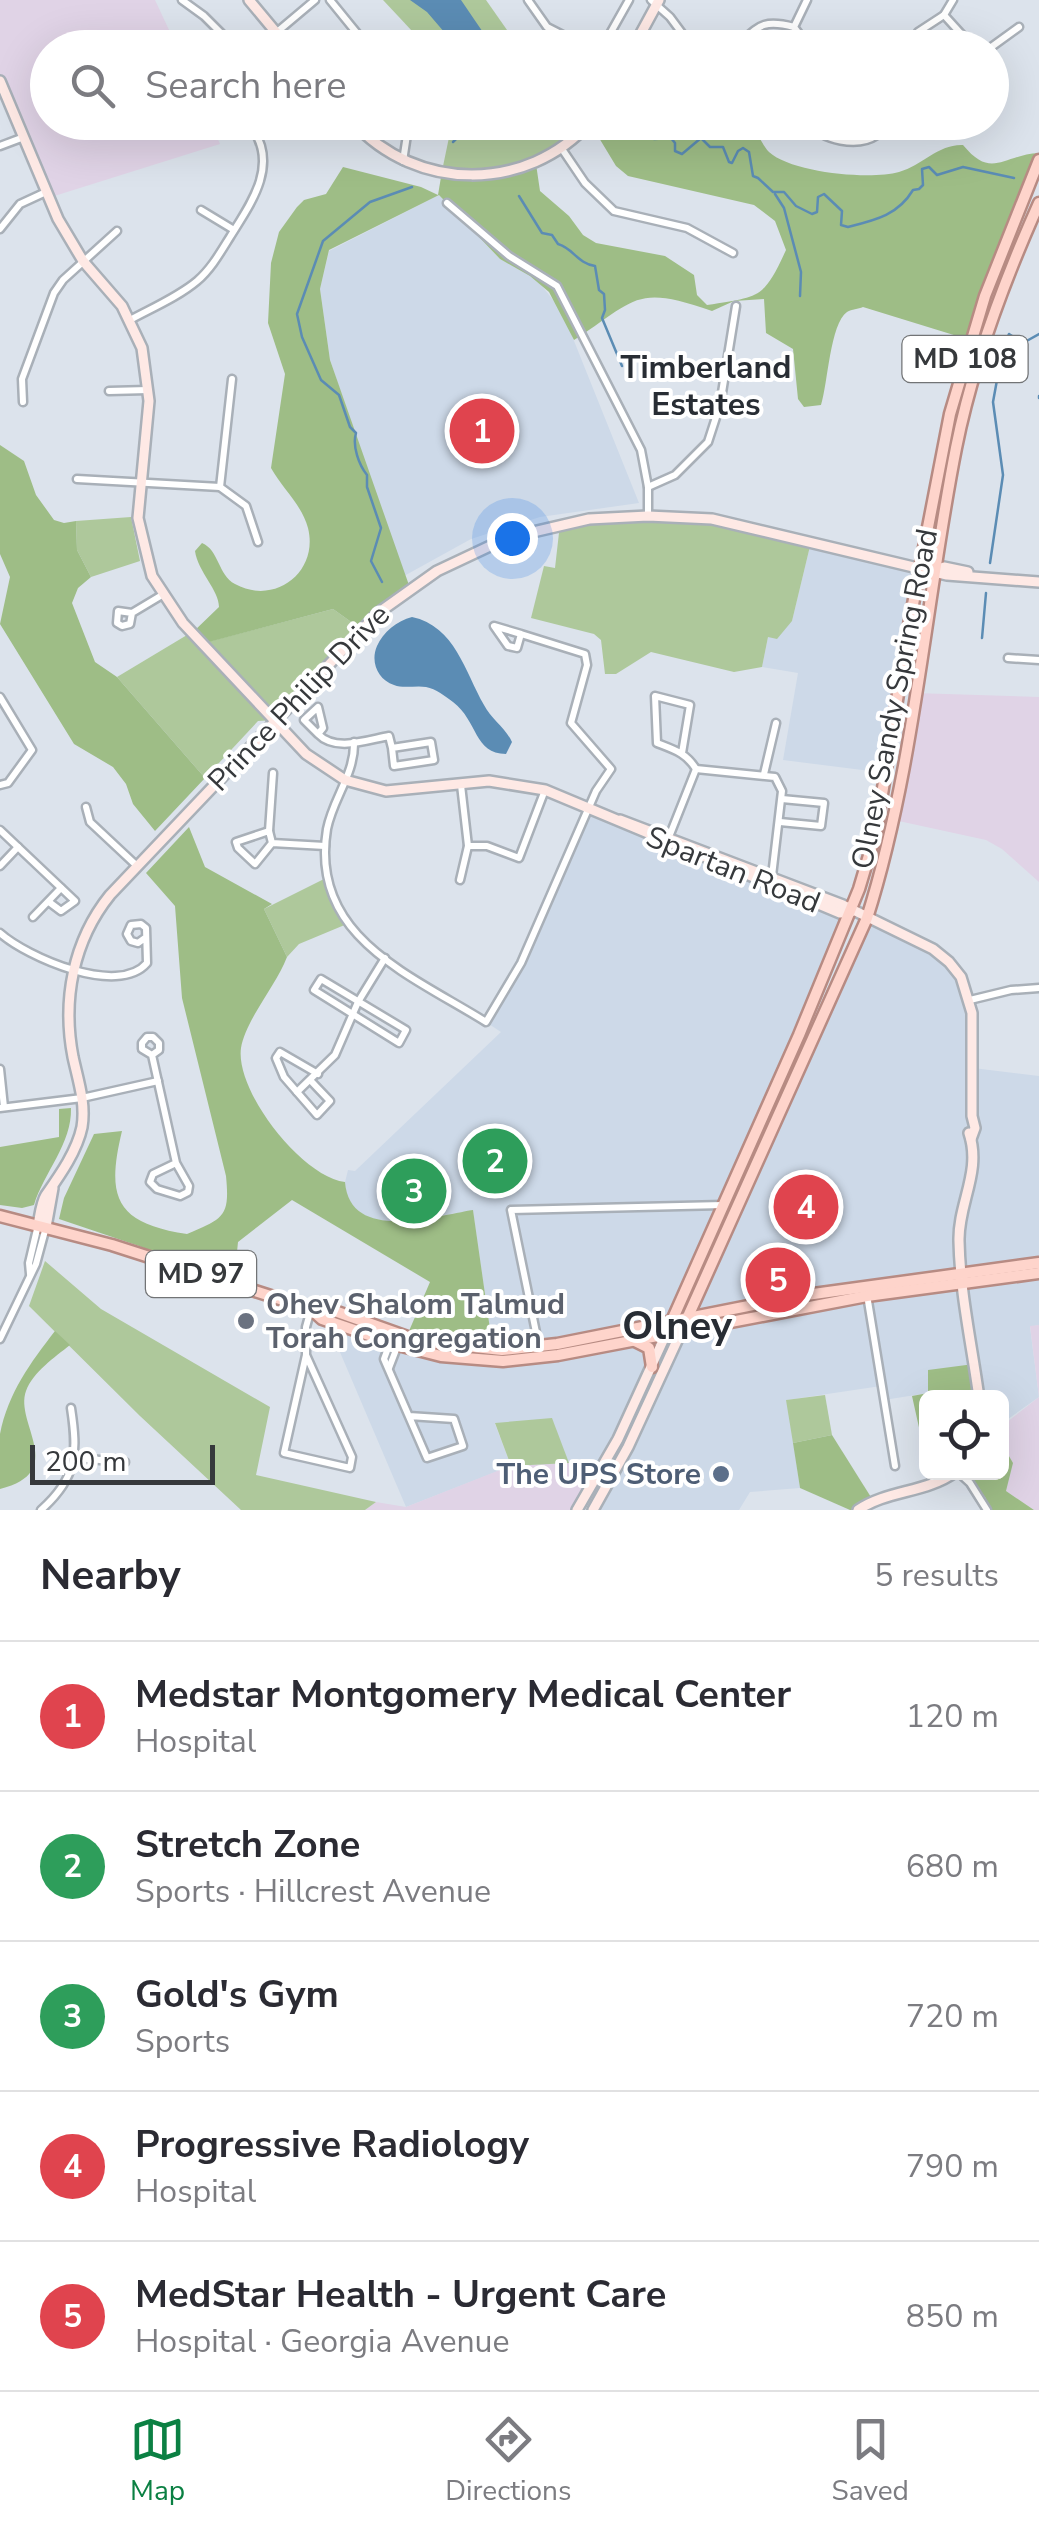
<!DOCTYPE html>
<meta charset="utf-8">
<style>
body{margin:0;font-family:"Nunito Sans",sans-serif;background:#f7f7f7;color:#2b2b33}
.controls{position:absolute;right:30px;bottom:30px;display:grid;overflow:hidden;border-radius:15px;box-shadow:0 10px 40px #0002}
.controls button{width:90px;height:90px;display:grid;place-items:center;padding:0;border:0;border-bottom:2px solid #e1e1e2;background:#fff;color:#2b2b33;font:50px sans-serif}
.scale{position:absolute;left:30px;bottom:25px;width:185px;box-sizing:border-box;padding-left:10px;border:5px solid #36393c;border-top:0;font-size:28px;line-height:35px;white-space:nowrap;color:#36393c;-webkit-text-stroke:8px #fff;paint-order:stroke}
.you{position:absolute;left:512px;top:538px;width:35px;height:35px;margin:-25px;border:8px solid #fff;border-radius:50%;background:#1a73e8;box-shadow:0 0 0 15px #1a73e833}
.badge{display:grid;place-items:center;width:65px;height:65px;border-radius:50%;background:#0b8043;color:#fff;font-size:32px;font-weight:700}
.pin{position:absolute;translate:-50% -50%;border:5px solid #fff;box-shadow:0 2px 10px #0006}
.list{margin:0;padding:0;list-style:none}
h2{display:flex;justify-content:space-between;align-items:center;height:130px;margin:0;padding:0 40px;font-size:42px}
h2 small{font-size:32px;font-weight:400;color:#7c7c81}
.list li{display:grid;grid-template-columns:65px 1fr auto;gap:30px;align-items:center;box-sizing:border-box;height:150px;padding:0 40px;border-top:2px solid #e1e1e2}
.list b{display:block;font-size:38px;white-space:nowrap}
.list p{margin:0;font-size:32px;white-space:nowrap;color:#7c7c81}
.list em{font-size:32px;font-style:normal;color:#7c7c81}
.icon{flex:none;width:55px;height:55px;fill:none;stroke:currentColor;stroke-width:2;stroke-linecap:round;stroke-linejoin:round}
.map{position:relative;flex:none;width:1039px;height:1510px;overflow:hidden}
.search{position:absolute;background:#fff;box-shadow:0 10px 40px #0002;left:30px;right:30px;top:30px;height:110px;display:flex;align-items:center;gap:25px;box-sizing:border-box;padding:0 35px;border-radius:55px;color:#7c7c81;font-size:38px}
.sheet{height:880px;background:#fff}
nav{display:flex;justify-content:space-around;align-items:center;box-sizing:border-box;height:140px;border-top:2px solid #e1e1e2;background:#fff;font-size:28px;color:#7c7c81}
nav a{display:grid;justify-items:center;gap:5px}
nav .on{color:#0b8043}
.map>svg:first-child{display:block}
.built{fill:#cdd9e8}
.education{fill:#e0d3e6}
.green{fill:#aec89b}
.forest{fill:#9ebd86}
.water{fill:#5b8cb4}
.lines{fill:none;stroke-linecap:round;stroke-linejoin:round}
.stream{stroke:#5b8cb4;stroke-width:2.5}
.street-casing{stroke:#a9b0b8;stroke-width:11}
.secondary-casing{stroke:#a9b0b8;stroke-width:14}
.primary-casing{stroke:#b78b83;stroke-width:15}
.street{stroke:#fff;stroke-width:6}
.secondary{stroke:#fee9e5;stroke-width:9}
.primary{stroke:#fed4cb;stroke-width:10}
.worship-dot{fill:#6b7280;stroke:#fff;stroke-width:4}
.service-dot{fill:#5c6f8a;stroke:#fff;stroke-width:4}
.labels{text-anchor:middle;dominant-baseline:central;stroke-width:8;stroke-linejoin:round;paint-order:stroke}
.shield{fill:#fff;stroke:#727476;stroke-width:2.5}
.shield-label{font-size:28px;font-weight:bold;fill:#36393c}
.street-label{font-size:30px;fill:#36393c;stroke:#fff}
.worship-label{font-size:30px;font-weight:bold;fill:#5b616d;stroke:#fff;text-anchor:start}
.service-label{font-size:30px;font-weight:bold;fill:#4e5e75;stroke:#fff;text-anchor:end}
.neighbourhood-label{font-size:32px;font-weight:bold;fill:#282d34;stroke:#fff}
.district-label{font-size:40px;font-weight:bold;fill:#282d34;stroke:#fff}
</style>
<div class="map">
<svg width="1039" height="1510" viewBox="0 0 1039 1510">
<rect width="100%" height="100%" fill="#dce3ec"/>
<!-- built -->
<g class="built">
<polygon points="439,195 500,259 533,275 562,311 639,503 540,517 471,539 404,576 330,360 320,289 329,251"/>
<polygon points="811,542 920,567 886,773 783,760 798,673 762,667 768,637 792,621"/>
<polygon points="589,808 851,912 673,1320 493,1350 473,1211 391,1222 369,1218 354,1208 346,1194 345,1182 348,1170 355,1171 501,1032 486,1022 521,963"/>
<polygon points="867,918 933,949 966,988 973,1068 1039,1076 1039,1263 688,1317"/>
<polygon points="1039,1273 1039,1325 1030,1327 1039,1397 1008,1419 1002,1420 1002,1398 979,1397 928,1370 928,1393 884,1400 881,1386 787,1400 800,1488 750,1492 739,1510 592,1510 681,1332 777,1312"/>
<polygon points="328,1324 396,1349 503,1361 666,1334 594,1482 569,1463 554,1430 495,1424 511,1466 406,1507"/>
</g>
<!-- education -->
<g class="education">
<polygon points="0,0 155,0 177,47 48,48 48,122 211,123 220,144 48,198 0,78"/>
<polygon points="914,693 1039,697 1039,882 1002,849 986,840 894,820"/>
<polygon points="1039,1325 1039,1510 1034,1510 1006,1491 1013,1463 1002,1444 1002,1426 1039,1397 1030,1326"/>
<polygon points="569,1463 594,1482 576,1510 365,1510 376,1502 406,1507 510,1466"/>
</g>
<!-- green -->
<g class="green">
<polygon points="383,0 486,0 519,47 427,47"/>
<polygon points="452,123 590,123 581,133 520,170 442,171"/>
<polygon points="676,516 811,542 792,621 777,639 768,637 762,667 734,672 651,652 616,674 605,674 601,640 594,634 531,618 544,566 555,568 560,524"/>
<polygon points="131,517 140,561 91,577 77,550 76,521"/>
<polygon points="333,609 361,629 274,720 258,721 205,778 117,677 192,632 203,643"/>
<polygon points="326,878 347,924 299,944 287,957 264,909"/>
<polygon points="45,1261 101,1309 270,1407 256,1475 376,1502 365,1510 241,1510 140,1416 29,1306"/>
<polygon points="825,1395 832,1435 793,1443 786,1400"/>
<polygon points="552,1418 569,1463 511,1466 495,1423"/>
</g>
<!-- forest -->
<g class="forest">
<path d="M590,123H758L756,132C760,138 764,147 769,152C792,173 870,180 899,172C923,165 938,144 963,145C992,180 1002,155 1039,153V160L970,340L863,307C858,309 852,309 847,312C830,324 828,383 821,405L804,407L798,399L793,349L766,333L764,299L734,301L712,311C635,284 637,299 574,340L549,292L530,276L500,259L439,195L329,250L320,289L330,360L410,588L361,629L333,609L201,644L192,633L219,607C219,590 198,572 195,551L202,543C219,550 218,575 235,584C275,606 319,572 308,528C302,505 282,488 271,468L285,374L268,323L271,263L279,232L297,207L304,200L326,194L343,167L421,187L438,195L442,171L536,164L540,191L569,216L583,235L596,243L665,256L694,275L697,295L707,305C760,296 763,300 786,250L775,221L754,205L628,176L616,166Z"/>
<polygon points="0,445 24,461 36,495 54,520 64,523 76,521 77,550 91,577 78,588 72,603 95,662 117,677 205,778 155,831 133,804 126,784 113,767 74,744 0,624 10,577 0,554"/>
<path d="M189,827L205,867L272,904L264,909L287,957C276,986 246,1019 241,1048C235,1091 302,1177 345,1182C350,1243 434,1216 473,1210L493,1350L406,1338L430,1282L292,1200L238,1242L235,1272L237,1286L139,1246L59,1219L64,1198L94,1134L122,1131C106,1197 115,1223 187,1234C224,1218 230,1217 226,1176L182,998L175,906L146,873Z"/>
<path d="M71,1108C72,1144 44,1172 34,1205L22,1208L0,1205V1147L59,1137V1109Z"/>
<path d="M55,1331L70,1345C55,1357 33,1372 26,1391C14,1423 69,1472 0,1489C0,1471 0,1451 0,1434C8,1393 31,1362 55,1331Z"/>
<polygon points="974,1364 979,1397 926,1398 926,1438 920,1432 912,1396 928,1393 928,1370"/>
<polygon points="832,1435 874,1502 858,1510 850,1510 800,1488 793,1443"/>
<polygon points="1002,1444 1013,1463 1006,1491 1034,1510 990,1510 985,1497 965,1473 1002,1472"/>
</g>
<!-- water -->
<g class="water">
<polygon points="410,0 461,0 493,47 457,47 427,12"/>
<path d="M412,617C455,626 465,672 484,705C491,719 505,727 512,742L506,754C474,754 478,721 453,702C445,696 436,689 426,687C416,685 404,689 394,685C378,680 370,662 377,646C383,632 397,621 412,617Z"/>
</g>
<g class="lines">
<!-- stream -->
<g class="stream">
<path d="M647,122L654,139L671,138L675,143V151L682,154L701,138L710,147H723L729,162L732,163L738,151L743,148L749,152L753,176L758,178L773,192H784L796,206L812,214L817,212L818,197L824,194L842,211L841,225L848,227C876,220 898,215 913,190L919,189L923,185L922,169L929,167L937,175L963,167L1014,178"/>
<polyline points="505,125 506,134"/>
<polyline points="453,142 463,132"/>
<polyline points="775,194 784,208 801,272 800,296"/>
<path d="M519,196L542,233L552,235L558,244C573,248 578,264 595,266L599,290L604,294L605,310L602,318L622,366"/>
<polyline points="1039,396 1039,398"/>
<polyline points="990,563 1003,475 993,402 1003,347 1009,334 1023,343 1039,334"/>
<path d="M382,582L371,561L381,528L367,487V475C359,465 352,446 356,433L350,427L339,395L321,380L302,337L297,314L323,241L370,202L412,187"/>
<polyline points="982,638 986,593"/>
</g>
<!-- street casing -->
<g class="street-casing">
<g id="street">
<polyline points="182,0 204,16 236,48"/>
<polyline points="330,0 369,48"/>
<polyline points="528,0 547,27 588,48"/>
<polyline points="651,0 670,17 693,48"/>
<polyline points="807,0 794,27 810,48"/>
<polyline points="944,15 974,48"/>
<polyline points="918,32 944,15 953,0"/>
<polyline points="258,48 315,0"/>
<polyline points="602,48 629,0"/>
<path d="M734,48C758,28 760,18 794,27"/>
<polyline points="990,48 1019,27"/>
<path d="M808,122C822,141 858,148 877,135L883,122"/>
<polyline points="385,124 387,122"/>
<polyline points="0,146 24,137"/>
<polyline points="562,149 585,183 614,211 687,228 733,253"/>
<polyline points="403,161 409,122"/>
<polyline points="447,203 509,256 557,286 641,450 648,487 648,516"/>
<polyline points="201,210 234,230"/>
<polyline points="0,229 20,204 46,192"/>
<path d="M130,320C152,308 178,297 197,281C211,269 220,253 230,237C249,206 278,168 254,131"/>
<polyline points="109,391 148,390"/>
<polyline points="23,402 22,379 54,293 63,280 117,231"/>
<polyline points="77,479 220,487 246,506 258,542"/>
<polyline points="220,487 232,379"/>
<polyline points="648,487 675,475 708,442 720,405 736,306"/>
<polyline points="132,613 118,611 117,623 122,626 130,624 132,613 162,595"/>
<polyline points="1008,658 1039,660"/>
<polyline points="0,697 32,750 8,783 0,785"/>
<path d="M318,734L304,720L318,707L323,728L318,734C335,752 367,740 389,736L392,748L431,742L434,760L394,766L392,748"/>
<path d="M354,742C355,774 333,798 327,829C309,937 411,975 486,1022L521,963L596,791L611,769L571,723L587,665L585,654L521,634L517,648L508,646L494,626L521,634"/>
<path d="M682,753L690,705L655,696L657,743C675,750 686,753 696,769"/>
<polyline points="764,774 776,723"/>
<polyline points="86,807 90,822 137,866"/>
<polyline points="780,822 821,826 824,803 782,799"/>
<polyline points="0,830 75,901 61,911 49,902"/>
<polyline points="269,831 273,773"/>
<polyline points="667,842 696,769 775,777 782,791 772,876"/>
<polyline points="272,843 255,864 238,848 236,842 269,831 272,843 325,846"/>
<polyline points="468,846 487,846 519,858 545,790"/>
<polyline points="0,866 18,847"/>
<polyline points="460,880 468,846 461,785"/>
<polyline points="33,917 61,888"/>
<path d="M0,933C27,957 118,997 147,963L146,928L141,924L131,925L127,934L131,941L138,943L145,938"/>
<polygon points="321,979 406,1030 399,1043 314,990"/>
<polyline points="970,1000 1011,990 1039,988"/>
<polyline points="152,1055 142,1049 142,1043 147,1037 153,1037 159,1043 159,1050 152,1055 176,1163 153,1174 150,1182 157,1189 180,1196 188,1192 189,1186 176,1163"/>
<polyline points="0,1069 4,1107"/>
<polyline points="311,1081 330,1101 317,1115 284,1077 276,1058 280,1052 318,1074"/>
<polyline points="297,1092 335,1055 358,1002 385,958"/>
<polyline points="0,1108 82,1098 158,1081"/>
<polyline points="30,1274 29,1263 38,1225"/>
<polyline points="867,1295 895,1466"/>
<polyline points="0,1339 36,1264 46,1227"/>
<polyline points="391,1340 384,1359 427,1458 463,1446 454,1419 409,1416"/>
<polyline points="539,1347 511,1210 723,1205"/>
<polyline points="306,1355 352,1457 350,1468 284,1453 306,1355 306,1327 311,1309"/>
<polyline points="389,1368 399,1342"/>
<polyline points="75,1458 125,1462"/>
<polyline points="958,1472 970,1483 987,1510"/>
<path d="M41,1510C77,1478 78,1454 71,1408"/>
</g>
</g>
<!-- secondary casing -->
<g class="secondary-casing">
<g id="secondary">
<polyline points="249,0 289,48"/>
<polyline points="633,48 659,0"/>
<polyline points="0,81 58,219 83,261 122,306 142,348 149,401 138,518 152,576 183,623 306,754 345,780 386,791 489,781 545,790 840,913 851,912"/>
<path d="M353,122C416,192 527,193 590,122"/>
<polyline points="937,571 944,567 968,572"/>
<polyline points="620,820 843,905 933,949 949,962 961,977 972,1013 972,1116 975,1128 971,1139"/>
<path d="M969,1133C982,1172 958,1203 959,1241C960,1293 972,1346 979,1398"/>
<path d="M38,1225C40,1216 41,1203 46,1195C60,1175 77,1151 82,1127C86,1103 78,1080 73,1057C62,1000 73,941 110,895L378,613L437,571L507,538L589,519L648,516L712,519L947,575L1039,582"/>
<polyline points="46,1227 53,1188"/>
<polyline points="577,1510 618,1439 666,1334"/>
<polyline points="593,1510 628,1447 681,1332"/>
<path d="M858,1510C887,1490 926,1493 955,1472"/>
</g>
</g>
<!-- primary casing -->
<g class="primary-casing">
<g id="primary">
<polyline points="0,1216 112,1245 311,1309 329,1309 419,1341 502,1350 557,1344 799,1296 1039,1263"/>
<polyline points="311,1309 322,1319 398,1345 441,1356 503,1361 558,1355 867,1296 1039,1273"/>
<path d="M681,1332L867,918C915,766 925,604 956,448C973,363 1004,281 1039,203"/>
<polyline points="666,1334 799,1035 859,889 876,832 909,625 950,414 985,296 1039,160"/>
<polyline points="635,1341 649,1348 652,1367"/>
</g>
</g>
<!-- street -->
<use href="#street" class="street"/>
<!-- secondary -->
<use href="#secondary" class="secondary"/>
<!-- primary -->
<use href="#primary" class="primary"/>
</g>
<!-- markers -->
<circle class="worship-dot" cx="246" cy="1321" r="10"/>
<circle class="service-dot" cx="721" cy="1474" r="10"/>
<g class="labels">
<!-- shield labels -->
<g class="shield">
<rect x="902.5" y="336" width="125" height="46" rx="8"/>
<rect x="146" y="1251" width="110" height="46" rx="8"/>
</g>
<g class="shield-label">
<text x="965" y="359">MD 108</text>
<text x="201" y="1274">MD 97</text>
</g>
<!-- street labels -->
<g class="street-label">
<text transform="translate(299 698) rotate(-46)">Prince Philip Drive</text>
<text transform="translate(895 699) rotate(-79)">Olney Sandy Spring Road</text>
<text transform="translate(733 870) rotate(22)">Spartan Road</text>
</g>
<!-- worship labels -->
<g class="worship-label">
<text x="266" y="1304">Ohev Shalom Talmud<tspan x="266" dy="34">Torah Congregation</tspan></text>
</g>
<!-- service labels -->
<g class="service-label">
<text x="701" y="1474">The UPS Store</text>
</g>
<!-- neighbourhood labels -->
<g class="neighbourhood-label">
<text x="706" y="367">Timberland<tspan x="706" dy="37">Estates</tspan></text>
</g>
<!-- district labels -->
<g class="district-label">
<text x="677" y="1326">Olney</text>
</g>
</g>
</svg>
<div class="controls">
<button><svg class="icon" aria-label="locate" viewBox="0 0 24 24"><circle cx="12" cy="12" r="6"/><path d="M12 2v4M12 18v4M2 12h4M18 12h4"/></svg></button>
</div>
<div class="scale">200 m</div>
<div class="you"></div>
<div class="pin badge" style="left:482px;top:431px;background:#e0444e">1</div>
<div class="pin badge" style="left:495px;top:1161px;background:#2e9e5b">2</div>
<div class="pin badge" style="left:414px;top:1191px;background:#2e9e5b">3</div>
<div class="pin badge" style="left:806px;top:1207px;background:#e0444e">4</div>
<div class="pin badge" style="left:778px;top:1280px;background:#e0444e">5</div>
<div class="search"><svg class="icon" aria-label="search" viewBox="0 0 24 24"><circle cx="10" cy="10" r="6"/><path d="M15 15l6 6"/></svg>Search here</div>
</div>
<section class="sheet">
<h2>Nearby<small>5 results</small></h2>
<ul class="list">
<li><span class="badge" style="background:#e0444e">1</span><div><b>Medstar Montgomery Medical Center</b><p>Hospital</p></div><em>120 m</em></li>
<li><span class="badge" style="background:#2e9e5b">2</span><div><b>Stretch Zone</b><p>Sports · Hillcrest Avenue</p></div><em>680 m</em></li>
<li><span class="badge" style="background:#2e9e5b">3</span><div><b>Gold's Gym</b><p>Sports</p></div><em>720 m</em></li>
<li><span class="badge" style="background:#e0444e">4</span><div><b>Progressive Radiology</b><p>Hospital</p></div><em>790 m</em></li>
<li><span class="badge" style="background:#e0444e">5</span><div><b>MedStar Health - Urgent Care</b><p>Hospital · Georgia Avenue</p></div><em>850 m</em></li>
</ul>
</section>
<nav>
<a class="on"><svg class="icon" aria-label="map" viewBox="0 0 24 24"><path d="M3 6l6-2 6 2 6-2v14l-6 2-6-2-6 2zM9 4v14M15 6v14"/></svg>Map</a>
<a><svg class="icon" aria-label="directions" viewBox="0 0 24 24"><path d="M12 3l9 9-9 9-9-9zM9 14v-3h6M13 9l2 2-2 2"/></svg>Directions</a>
<a><svg class="icon" aria-label="saved" viewBox="0 0 24 24"><path d="M7 4h10v16l-5-4-5 4z"/></svg>Saved</a>
</nav>
